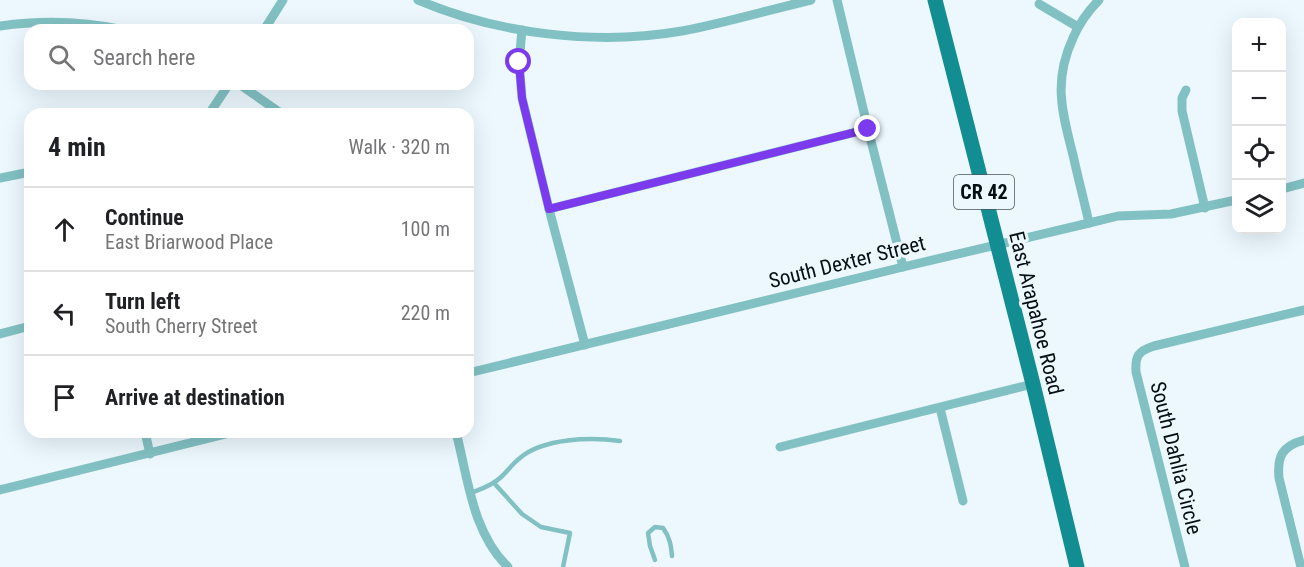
<!DOCTYPE html>
<meta charset="utf-8">
<style>
body{margin:0;font-family:"Roboto Condensed",sans-serif;background:#f2f2f2;color:#202124}
.controls{position:absolute;right:18px;top:18px;display:grid;overflow:hidden;border-radius:12px;box-shadow:0 6px 24px #0002}
.controls button{width:54px;height:54px;display:grid;place-items:center;padding:0;border:0;border-bottom:2px solid #e0e0e0;background:#fff;color:#202124;font:30px sans-serif}
.stop{position:absolute;width:18px;height:18px;margin:-14px;border:4px solid #7c3aed;border-radius:50%;background:#fff}
.stop.end{background:#7c3aed;border-color:#fff;box-shadow:0 2px 6px #0008}
.list{margin:0;padding:0;list-style:none}
h2{display:flex;justify-content:space-between;align-items:center;height:78px;margin:0;padding:0 24px;font-size:26px}
h2 small{font-size:20px;font-weight:400;color:#757577}
.list li{display:grid;grid-template-columns:39px 1fr auto;gap:18px;align-items:center;box-sizing:border-box;height:84px;padding:0 24px;border-top:2px solid #e0e0e0}
.list b{display:block;font-size:22px;white-space:nowrap}
.list p{margin:0;font-size:20px;white-space:nowrap;color:#757577}
.list em{font-size:20px;font-style:normal;color:#757577}
.icon{flex:none;width:33px;height:33px;fill:none;stroke:currentColor;stroke-width:2;stroke-linecap:round;stroke-linejoin:round}
.map{position:relative;flex:none;width:1304px;height:567px;overflow:hidden}
.search{position:absolute;background:#fff;box-shadow:0 6px 24px #0002;left:24px;top:24px;width:450px;height:66px;display:flex;align-items:center;gap:15px;box-sizing:border-box;padding:0 21px;border-radius:18px;color:#757577;font-size:22px}
.panel{position:absolute;background:#fff;box-shadow:0 6px 24px #0002;left:24px;top:108px;width:450px;height:330px;border-radius:18px}
.map>svg:first-child{display:block}
.lines{fill:none;stroke-linecap:round;stroke-linejoin:round}
.service{stroke:#82c1c3;stroke-width:4.5}
.minor{stroke:#82c1c3;stroke-width:9}
.primary{stroke:#128d92;stroke-width:15}
.route{stroke:#7c3aed;stroke-width:8}
.labels{text-anchor:middle;dominant-baseline:central;stroke-width:6;stroke-linejoin:round;paint-order:stroke}
.shield{fill:#ecf8fe;stroke:#4a545a;stroke-width:1.5}
.shield-label{font-size:20px;font-weight:bold;fill:#050e13}
.street-label{font-size:21px;fill:#050e13;stroke:#ecf8fe}
</style>
<div class="map">
<svg width="1304" height="567" viewBox="0 0 1304 567">
<rect width="100%" height="100%" fill="#ecf8fe"/>
<g class="lines">
<!-- service -->
<g class="service">
<polyline points="494,483 522,514 541,527 570,533 563,567"/>
<path d="M471,493C481,489 491,486 500,478C507,472 512,464 520,458C543,438 591,437 620,441"/>
<path d="M655,560L650,546L648,533L655,527L663,528C670,537 671,546 672,556"/>
</g>
<!-- minor -->
<g class="minor">
<path d="M418,0C498,34 596,46 682,31C725,23 768,10 811,0"/>
<polyline points="837,0 868,129 903,267"/>
<polyline points="1039,4 1078,27"/>
<path d="M0,26C42,20 82,21 124,30"/>
<polyline points="264,30 283,0"/>
<polyline points="522,30 519,62 522,98 549,209 585,345"/>
<polyline points="239,84 282,114"/>
<polyline points="1186,90 1182,98 1182,111 1205,208"/>
<polyline points="209,114 229,84"/>
<polyline points="0,178 30,172"/>
<polyline points="1282,189 1304,183"/>
<polyline points="549,209 868,129"/>
<path d="M1089,223C1084,200 1078,178 1073,155C1062,112 1053,81 1073,38C1079,24 1088,11 1099,0"/>
<polyline points="0,334 30,326"/>
<polyline points="468,373 903,267 1089,223 1118,216 1171,214 1236,200"/>
<polyline points="940,408 963,501"/>
<polyline points="145,432 150,454"/>
<path d="M456,432C468,478 472,532 508,567"/>
<polyline points="780,447 1033,384"/>
<polyline points="0,490 234,432"/>
<path d="M1185,567L1136,372C1135,356 1138,351 1154,346L1304,310"/>
<path d="M1301,567L1279,478C1277,456 1282,446 1304,440"/>
</g>
<!-- primary -->
<polyline class="primary" points="935,0 1033,384 1077,567"/>
</g>
<g class="lines">
<!-- route -->
<polyline class="route" points="519,62 522,98 549,209 868,129"/>
</g>
<g class="labels">
<!-- shield labels -->
<rect class="shield" x="954" y="175" width="60" height="34" rx="4.5"/>
<g class="shield-label">
<text x="984" y="192">CR 42</text>
</g>
<!-- street labels -->
<g class="street-label">
<text transform="translate(847 262) rotate(-14)">South Dexter Street</text>
<text transform="translate(1036 313) rotate(76)">East Arapahoe Road</text>
<text transform="translate(1176 458) rotate(76)">South Dahlia Circle</text>
</g>
</g>
</svg>
<div class="controls">
<button>+</button>
<button>−</button>
<button><svg class="icon" aria-label="locate" viewBox="0 0 24 24"><circle cx="12" cy="12" r="6"/><path d="M12 2v4M12 18v4M2 12h4M18 12h4"/></svg></button>
<button><svg class="icon" aria-label="layers" viewBox="0 0 24 24"><path d="M12 4l9 5-9 5-9-5zM3 14l9 5 9-5"/></svg></button>
</div>
<div class="stop" style="left:519px;top:62px"></div>
<div class="stop end" style="left:868px;top:129px"></div>
<div class="search"><svg class="icon" aria-label="search" viewBox="0 0 24 24"><circle cx="10" cy="10" r="6"/><path d="M15 15l6 6"/></svg>Search here</div>
<section class="panel">
<h2>4 min<small>Walk · 320 m</small></h2>
<ul class="list">
<li><svg class="icon" aria-label="ahead" viewBox="0 0 24 24"><path d="M12 20V5M6 11l6-6 6 6"/></svg><div><b>Continue</b><p>East Briarwood Place</p></div><em>100 m</em></li>
<li><svg class="icon" aria-label="left" viewBox="0 0 24 24"><path d="M17 20v-9H6M10 6l-5 5 5 5"/></svg><div><b>Turn left</b><p>South Cherry Street</p></div><em>220 m</em></li>
<li><svg class="icon" aria-label="arrive" viewBox="0 0 24 24"><path d="M6 21V4h12l-3 4 3 4H6"/></svg><div><b>Arrive at destination</b></div></li>
</ul>
</section>
</div>
